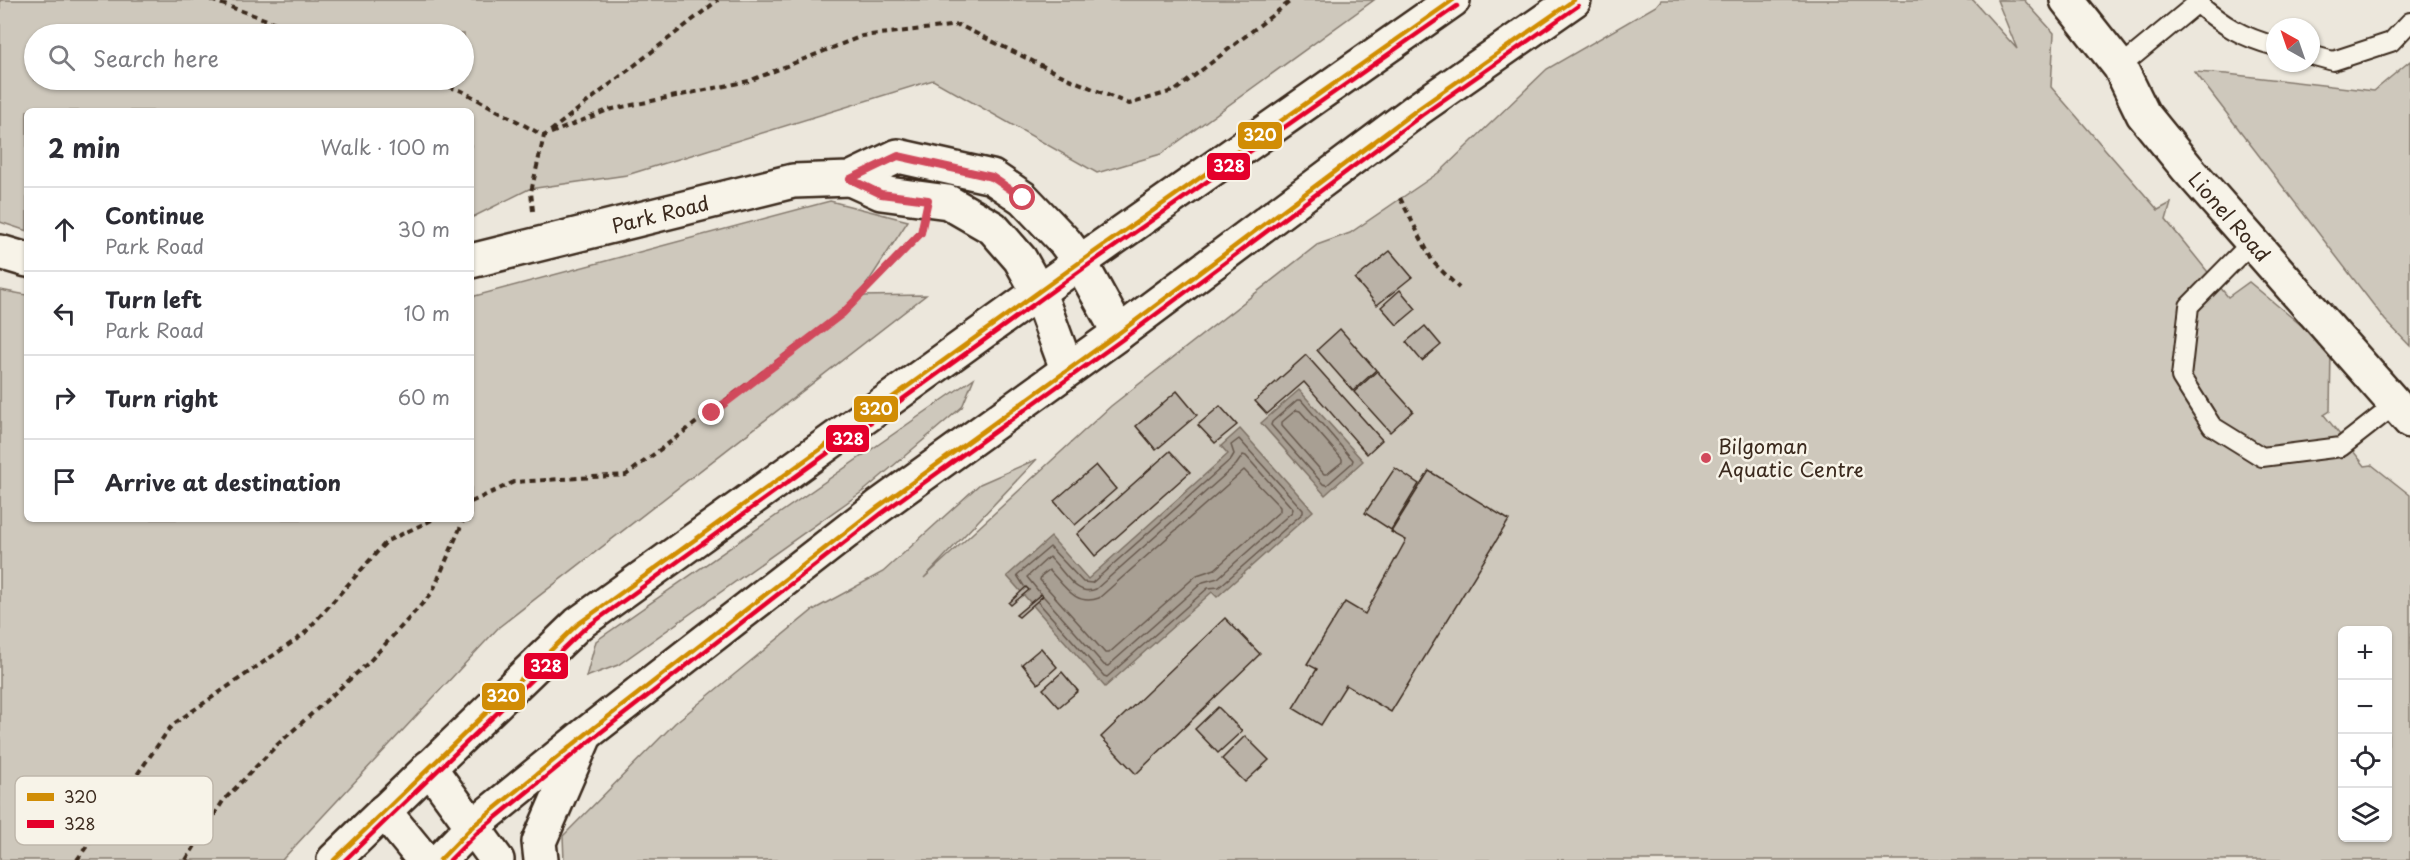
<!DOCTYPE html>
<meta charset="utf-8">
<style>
body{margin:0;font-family:"Playpen Sans",sans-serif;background:#f2f2f3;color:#2b2b33}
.controls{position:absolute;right:18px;bottom:18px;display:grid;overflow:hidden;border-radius:9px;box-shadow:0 2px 4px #0004}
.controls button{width:54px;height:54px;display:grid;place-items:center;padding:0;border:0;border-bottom:2px solid #e1e1e2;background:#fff;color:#2b2b33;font:30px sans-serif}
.compass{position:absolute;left:2266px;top:18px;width:54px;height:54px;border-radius:50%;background:#fff;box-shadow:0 2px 4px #0004;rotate:320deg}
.stop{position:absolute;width:18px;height:18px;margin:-14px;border:4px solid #d1495b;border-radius:50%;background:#fff}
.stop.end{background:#d1495b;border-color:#fff;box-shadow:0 2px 6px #0008}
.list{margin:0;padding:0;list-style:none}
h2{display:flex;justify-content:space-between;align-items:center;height:78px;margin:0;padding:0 24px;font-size:26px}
h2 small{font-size:20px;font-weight:400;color:#7c7c81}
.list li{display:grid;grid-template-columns:39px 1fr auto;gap:18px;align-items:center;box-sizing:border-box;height:84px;padding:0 24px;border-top:2px solid #e1e1e2}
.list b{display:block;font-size:22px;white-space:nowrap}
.list p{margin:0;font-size:20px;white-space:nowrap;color:#7c7c81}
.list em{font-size:20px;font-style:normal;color:#7c7c81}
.icon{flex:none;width:33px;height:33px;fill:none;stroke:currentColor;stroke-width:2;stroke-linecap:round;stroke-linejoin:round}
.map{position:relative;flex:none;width:2410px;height:860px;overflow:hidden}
.search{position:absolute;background:#fff;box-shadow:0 2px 4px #0004;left:24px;top:24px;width:450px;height:66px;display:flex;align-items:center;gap:15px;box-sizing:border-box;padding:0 21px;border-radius:33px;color:#7c7c81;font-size:22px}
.panel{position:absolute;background:#fff;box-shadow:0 2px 4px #0004;left:24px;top:108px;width:450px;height:414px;border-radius:9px}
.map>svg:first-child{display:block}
.green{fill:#cec8bc;stroke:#84796d;stroke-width:1.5;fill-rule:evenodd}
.water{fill:#a89f93;stroke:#7c7064;stroke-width:1.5}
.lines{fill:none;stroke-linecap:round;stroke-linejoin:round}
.shore{stroke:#67594d;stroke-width:1.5}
.building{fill:#bab2a7;stroke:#3b2a1e;stroke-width:1.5}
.lane-casing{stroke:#3b2a1e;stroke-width:22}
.street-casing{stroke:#3b2a1e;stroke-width:38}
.secondary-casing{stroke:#3b2a1e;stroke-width:38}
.highway-casing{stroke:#3b2a1e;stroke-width:38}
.path{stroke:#3b2a1e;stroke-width:4;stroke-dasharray:6 4.5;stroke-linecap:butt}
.lane{stroke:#f7f3e8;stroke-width:18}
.street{stroke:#f7f3e8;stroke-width:33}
.secondary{stroke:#f7f3e8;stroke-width:33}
.highway{stroke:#f7f3e8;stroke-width:33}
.bus-1-casing{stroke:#f7f3e8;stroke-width:9}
.bus-2-casing{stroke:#f7f3e8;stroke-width:9}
.bus-1{stroke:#d18d06;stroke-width:4.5}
.bus-2{stroke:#e4002b;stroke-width:4.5}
.route{stroke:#d1495b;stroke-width:8}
.poi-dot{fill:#d1495b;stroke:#f7f3e8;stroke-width:2}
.labels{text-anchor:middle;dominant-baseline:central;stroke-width:5;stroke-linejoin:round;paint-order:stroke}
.street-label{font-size:20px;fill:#3b2a1e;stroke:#f7f3e8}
.poi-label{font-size:20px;fill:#3b2a1e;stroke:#f7f3e8;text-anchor:start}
.key{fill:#f7f3e8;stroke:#bfb7ab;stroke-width:1.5}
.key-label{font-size:16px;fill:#3b2a1e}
.line-badge{stroke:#f7f3e8;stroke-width:2}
.badge-label{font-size:16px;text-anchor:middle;font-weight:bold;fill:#fff}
</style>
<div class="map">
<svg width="2410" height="860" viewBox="0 0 2410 860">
<rect width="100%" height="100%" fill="#ece7dc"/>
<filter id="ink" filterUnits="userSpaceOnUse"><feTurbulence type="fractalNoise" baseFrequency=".0167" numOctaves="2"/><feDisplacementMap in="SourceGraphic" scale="12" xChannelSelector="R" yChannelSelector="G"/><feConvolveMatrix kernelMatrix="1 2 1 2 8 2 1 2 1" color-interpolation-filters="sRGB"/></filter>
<g filter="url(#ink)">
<!-- green -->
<g class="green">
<path d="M0,0H1374L1161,154L1097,173L933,80L627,175L529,189L471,218V111H27V231L0,222ZM34,34H464V80H34Z"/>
<path d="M1661,0H1973L2017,49L1997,0H2024L2054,33L2051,87L2158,210L2171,203L2166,220L2228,297L2249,282L2331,350L2330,411L2324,415L2365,466L2372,465L2410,495V860H564L563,836L675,723L813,610L883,572L980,484L1037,459L924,578L1111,406L1317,245L1350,233L1441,171L1547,69L1656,6ZM2342,630H2388V838H2342Z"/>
<polygon points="2410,61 2410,346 2385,320 2195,72 2227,74 2374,91"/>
<polygon points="830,201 908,221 859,296 926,295 499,627 282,860 0,860 0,290 27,295 27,519 471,519 471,297"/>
<polygon points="974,378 962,407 866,489 618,665 586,677 596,641"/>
</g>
<!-- water -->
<g class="water">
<polygon points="1299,390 1363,461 1325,495 1261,423"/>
<polygon points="1240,429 1313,511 1217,597 1212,592 1105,687 1007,576 1051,537 1088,579 1228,454 1221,446"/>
</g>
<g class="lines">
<!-- shore -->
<g class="shore">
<polygon points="1297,400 1301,400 1353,460 1352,463 1327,485 1323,484 1271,425 1272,422"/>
<polygon points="1296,410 1300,411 1342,459 1342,462 1327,474 1324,474 1282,426 1282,422"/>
<path d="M1244,470L1280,507V511L1215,569L1197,575L1109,653H1105L1040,580L1041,576L1049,570C1064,585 1075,607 1099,598Z"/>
<polyline points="1024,586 1017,575 1050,547 1083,582 1092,583 1231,459 1234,454 1231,445 1239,439 1303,510 1303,513 1219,587 1208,588 1107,677 1104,676 1038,602"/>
<path d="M1040,593L1027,577L1049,557C1063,568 1075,598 1096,589L1236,465L1243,455L1246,456L1293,509L1292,512L1218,578L1203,582L1108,666L1104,665L1044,597"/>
</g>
</g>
<!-- building -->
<g class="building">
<polygon points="1390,251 1412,277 1377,305 1355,279"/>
<polygon points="1400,290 1416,309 1397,325 1381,307"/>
<polygon points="1425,326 1441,345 1422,361 1406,342"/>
<polygon points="1340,329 1376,370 1353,391 1317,350"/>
<polygon points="1306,355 1382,440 1367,454 1304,382 1267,414 1255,401"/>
<polygon points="1377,371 1413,411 1390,432 1354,392"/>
<polygon points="1177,391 1197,415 1156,450 1136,426"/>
<polygon points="1220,406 1237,425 1215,443 1198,425"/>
<polygon points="1170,451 1190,472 1095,556 1077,534"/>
<polygon points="1096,465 1116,489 1075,525 1054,501"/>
<polygon points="1395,468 1419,484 1391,530 1365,513"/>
<polygon points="1429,471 1509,520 1391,712 1346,685 1321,725 1293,708 1317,669 1307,664 1345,602 1365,614 1406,540 1391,532"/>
<polygon points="1026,587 1029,590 1011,605 1009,603"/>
<polygon points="1041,594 1043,596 1019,617 1016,615"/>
<polygon points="1225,618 1260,654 1136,774 1101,737"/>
<polygon points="1041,648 1057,667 1038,684 1022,664"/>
<polygon points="1062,672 1078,691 1059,707 1043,689"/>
<polygon points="1218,707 1242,731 1218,753 1195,729"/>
<polygon points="1245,736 1269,760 1245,782 1222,759"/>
</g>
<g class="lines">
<!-- lane casing -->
<g class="lane-casing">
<g id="lane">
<path d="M2198,4C2224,26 2242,37 2275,46"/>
<polyline points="2311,55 2333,61 2391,42 2410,22"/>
<polyline points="2120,67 2201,0"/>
<polyline points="2253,241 2189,306 2181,377 2212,426 2262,457 2341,447 2396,404"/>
</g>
</g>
<!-- street casing -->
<g class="street-casing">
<g id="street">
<path id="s1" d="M2067,0L2120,67L2143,114L2187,168L2410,421"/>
<polyline points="850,179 881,193 948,202 993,228 1020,259 1039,293 1067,369"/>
<polyline points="0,252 27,260"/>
<path id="s2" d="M471,261L793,181L850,179L898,156L992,177L1023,198L1065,242L1080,262L1119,333"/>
</g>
</g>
<!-- secondary casing -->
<g class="secondary-casing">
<g id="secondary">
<polyline points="429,767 497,860"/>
<polyline points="384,811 424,860"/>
</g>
</g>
<!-- highway casing -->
<g class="highway-casing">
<g id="highway">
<polyline points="334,860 578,624 1080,262 1453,0"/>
<polyline points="440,860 473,826 586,734 878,507 1119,333 1418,109 1574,0"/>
<polyline points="541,860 539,842 584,738"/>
</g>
</g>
<!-- path -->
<g class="path">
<polyline points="211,0 306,34"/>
<polyline points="429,80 462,91 544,136 718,0"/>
<polyline points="1400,198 1433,262 1459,288"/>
<polyline points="533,211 531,192 544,136 608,110 749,81 862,36 959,25 1067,78 1129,104 1176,90 1292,0"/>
<polyline points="471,502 514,482 626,475 843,313 921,232"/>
<polyline points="77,860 172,725 303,635 387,541 434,519"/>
<polyline points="186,860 223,801 277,745 368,663 432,593 464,519"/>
</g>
<!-- lane -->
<use href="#lane" class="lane"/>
<!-- street -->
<use href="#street" class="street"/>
<!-- secondary -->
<use href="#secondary" class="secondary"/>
<!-- highway -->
<use href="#highway" class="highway"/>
<!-- bus-1 casing -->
<g class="bus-1-casing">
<g id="bus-1">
<polyline points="334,860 578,624 1080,262 1453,0"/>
<polyline points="440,860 473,826 586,734 878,507 1119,333 1418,109 1574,0"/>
</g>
</g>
<!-- bus-2 casing -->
<g class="bus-2-casing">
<g id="bus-2">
<polyline points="345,860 583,630 1084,268 1457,6"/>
<polyline points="450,860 478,832 591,740 882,513 1123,339 1422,115 1578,6"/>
</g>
</g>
<!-- bus-1 -->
<use href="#bus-1" class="bus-1"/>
<!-- bus-2 -->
<use href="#bus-2" class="bus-2"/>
</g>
</g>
<g class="lines" filter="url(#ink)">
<!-- route -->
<polyline class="route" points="712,413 843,313 921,233 928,200 881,194 850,179 898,156 992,177 1023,198"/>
</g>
<!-- markers -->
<circle class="poi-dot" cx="1706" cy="458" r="6"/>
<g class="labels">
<!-- street labels -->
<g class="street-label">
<text stroke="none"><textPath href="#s2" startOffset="195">Park Road</textPath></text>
<text stroke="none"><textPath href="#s1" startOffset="272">Lionel Road</textPath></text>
</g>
<!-- poi labels -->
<g class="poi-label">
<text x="1718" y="446">Bilgoman<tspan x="1718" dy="23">Aquatic Centre</tspan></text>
</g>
</g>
<!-- legend -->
<rect x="15" y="776" width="198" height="69" rx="9" class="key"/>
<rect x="27" y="793" width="27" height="8" fill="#d18d06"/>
<rect x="27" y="820" width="27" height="8" fill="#e4002b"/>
<g class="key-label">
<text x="64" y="803">320</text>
<text x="64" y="830">328</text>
</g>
<g class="line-badge">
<rect x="1237" y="121" width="46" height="29" rx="6" fill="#d18d06"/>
<rect x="1206" y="152" width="45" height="29" rx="6" fill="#e4002b"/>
<rect x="853" y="395" width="46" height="28" rx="6" fill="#d18d06"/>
<rect x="825" y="424" width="45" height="29" rx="6" fill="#e4002b"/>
<rect x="523" y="652" width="46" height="28" rx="6" fill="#e4002b"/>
<rect x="481" y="682" width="45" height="29" rx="6" fill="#d18d06"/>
</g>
<g class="badge-label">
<text x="1260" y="141">320</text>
<text x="1229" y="172">328</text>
<text x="876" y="415">320</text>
<text x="848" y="445">328</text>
<text x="546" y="672">328</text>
<text x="503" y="702">320</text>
</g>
</svg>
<div class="controls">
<button>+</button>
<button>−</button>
<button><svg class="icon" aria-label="locate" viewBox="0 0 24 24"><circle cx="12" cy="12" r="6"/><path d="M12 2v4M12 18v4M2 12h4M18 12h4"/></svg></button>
<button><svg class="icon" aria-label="layers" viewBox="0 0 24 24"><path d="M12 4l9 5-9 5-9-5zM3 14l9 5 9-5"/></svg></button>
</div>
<svg class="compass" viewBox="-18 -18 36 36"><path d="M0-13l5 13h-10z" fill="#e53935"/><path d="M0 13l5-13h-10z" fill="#7c7c81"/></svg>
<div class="stop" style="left:1023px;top:198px"></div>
<div class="stop end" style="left:712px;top:413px"></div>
<div class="search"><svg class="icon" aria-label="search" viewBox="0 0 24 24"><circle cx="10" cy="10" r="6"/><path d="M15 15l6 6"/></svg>Search here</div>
<section class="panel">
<h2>2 min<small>Walk · 100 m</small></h2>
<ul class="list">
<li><svg class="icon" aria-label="ahead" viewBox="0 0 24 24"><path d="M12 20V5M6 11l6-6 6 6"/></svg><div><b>Continue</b><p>Park Road</p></div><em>30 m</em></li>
<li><svg class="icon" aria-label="left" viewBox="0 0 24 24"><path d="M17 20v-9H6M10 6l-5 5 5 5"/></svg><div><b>Turn left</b><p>Park Road</p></div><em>10 m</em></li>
<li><svg class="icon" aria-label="right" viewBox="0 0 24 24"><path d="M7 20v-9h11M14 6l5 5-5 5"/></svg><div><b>Turn right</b></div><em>60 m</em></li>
<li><svg class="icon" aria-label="arrive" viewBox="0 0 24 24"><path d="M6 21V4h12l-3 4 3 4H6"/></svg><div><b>Arrive at destination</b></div></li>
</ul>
</section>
</div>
